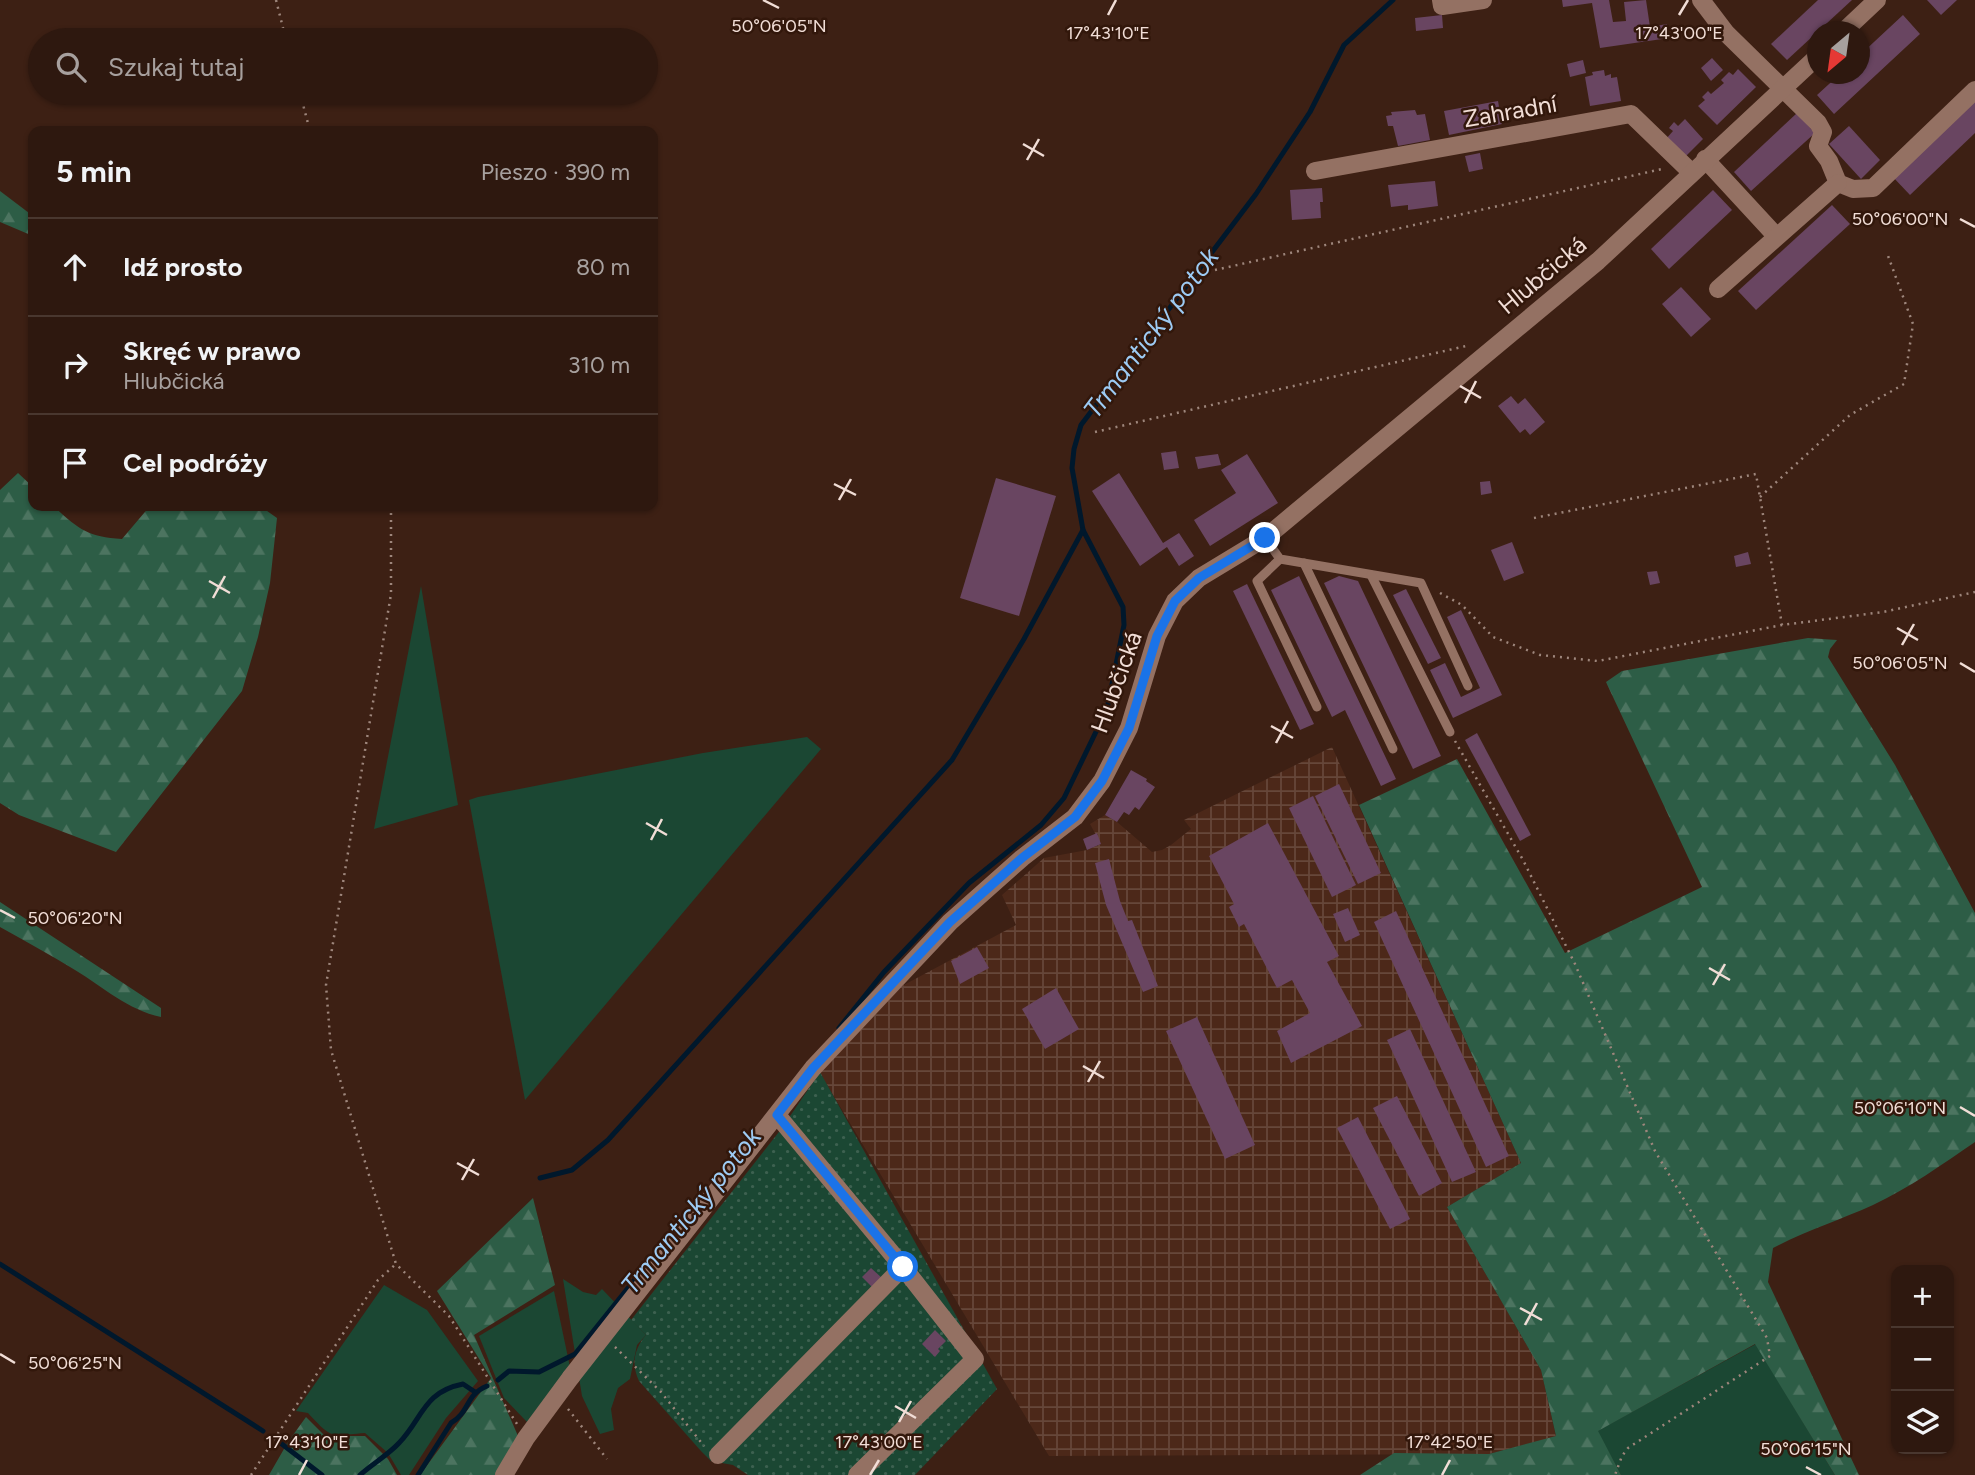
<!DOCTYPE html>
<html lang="pl">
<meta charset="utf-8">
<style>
body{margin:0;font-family:Figtree,sans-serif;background:#3a251d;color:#f1f3f6}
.controls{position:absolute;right:21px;bottom:21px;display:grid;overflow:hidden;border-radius:14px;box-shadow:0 2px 5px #0004}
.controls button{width:63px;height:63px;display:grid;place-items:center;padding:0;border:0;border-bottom:2px solid #49372f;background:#2e180f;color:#f1f3f6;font:35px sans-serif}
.compass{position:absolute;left:1807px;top:21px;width:63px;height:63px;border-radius:50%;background:#2e180f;box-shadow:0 2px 5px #0004;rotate:209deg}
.stop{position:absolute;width:21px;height:21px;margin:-16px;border:5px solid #1a73e8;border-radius:50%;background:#fff}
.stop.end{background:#1a73e8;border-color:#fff;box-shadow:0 2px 7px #0008}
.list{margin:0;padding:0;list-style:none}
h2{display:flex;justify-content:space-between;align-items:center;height:91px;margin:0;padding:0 28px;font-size:30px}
h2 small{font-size:23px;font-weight:400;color:#a7a09e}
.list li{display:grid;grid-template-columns:46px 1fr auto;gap:21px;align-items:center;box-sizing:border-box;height:98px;padding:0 28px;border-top:2px solid #49372f}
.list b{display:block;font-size:26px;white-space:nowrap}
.list p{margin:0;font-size:23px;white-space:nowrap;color:#a7a09e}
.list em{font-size:23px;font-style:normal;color:#a7a09e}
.icon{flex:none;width:38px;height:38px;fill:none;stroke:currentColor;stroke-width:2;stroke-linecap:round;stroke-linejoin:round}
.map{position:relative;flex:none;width:1975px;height:1475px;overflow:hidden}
.search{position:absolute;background:#2e180f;box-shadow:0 2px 5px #0004;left:28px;top:28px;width:630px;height:77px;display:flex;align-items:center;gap:18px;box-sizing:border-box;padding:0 24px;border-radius:38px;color:#a7a09e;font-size:26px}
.panel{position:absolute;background:#2e180f;box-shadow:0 2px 5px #0004;left:28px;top:126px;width:630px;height:385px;border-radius:14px}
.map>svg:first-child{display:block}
.industrial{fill:url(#industrial-grid)}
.green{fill:#1b4733}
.forest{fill:url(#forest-firs)}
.garden{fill:url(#garden-dots)}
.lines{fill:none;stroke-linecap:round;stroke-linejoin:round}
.stream{stroke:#00182c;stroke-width:5}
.building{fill:#694561}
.path{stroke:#9e867c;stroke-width:2.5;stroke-dasharray:2 5;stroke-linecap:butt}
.service{stroke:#947163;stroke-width:9}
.minor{stroke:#947163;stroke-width:18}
.tertiary{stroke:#947163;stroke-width:18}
.route{stroke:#1a73e8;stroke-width:9}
.ticks{fill:none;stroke:#f1ddd6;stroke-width:2.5}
.labels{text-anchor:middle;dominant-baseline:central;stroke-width:5;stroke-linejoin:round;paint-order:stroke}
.street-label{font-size:24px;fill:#f1ddd6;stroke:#32170b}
.water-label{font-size:26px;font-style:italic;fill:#9dcbf4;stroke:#32170b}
.ticks-label{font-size:18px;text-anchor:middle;fill:#f1ddd6;stroke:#32170b;stroke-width:5;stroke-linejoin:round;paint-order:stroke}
</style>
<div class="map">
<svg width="1975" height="1475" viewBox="0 0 1975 1475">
<defs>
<pattern id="industrial-grid" width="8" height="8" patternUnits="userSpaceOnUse" patternTransform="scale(1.75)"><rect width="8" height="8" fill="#4c2819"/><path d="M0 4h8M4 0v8" fill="none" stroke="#66473a"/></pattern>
<pattern id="forest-firs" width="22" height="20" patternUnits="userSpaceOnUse" patternTransform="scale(1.75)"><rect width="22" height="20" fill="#2d5d46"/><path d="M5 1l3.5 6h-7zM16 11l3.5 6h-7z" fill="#4c7460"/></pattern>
<pattern id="garden-dots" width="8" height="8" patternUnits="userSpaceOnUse" patternTransform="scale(1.75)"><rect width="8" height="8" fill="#1b4733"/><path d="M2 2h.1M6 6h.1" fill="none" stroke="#3d6150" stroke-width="1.8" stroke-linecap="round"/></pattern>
</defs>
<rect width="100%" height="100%" fill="#3d2014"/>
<!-- industrial -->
<polygon class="industrial" points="1332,747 1521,1163 1447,1207 1541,1370 1556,1437 1489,1454 1049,1456 820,1073 902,986 1016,925 1002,895 1044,858 1087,850 1101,844 1090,824 1105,815 1117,822 1152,852 1162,850 1171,845 1191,829 1184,820"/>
<!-- green -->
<g class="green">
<polygon points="421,586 458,805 374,829"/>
<polygon points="807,737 821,749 525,1100 469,800 478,797 703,753"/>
<polygon points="563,1279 583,1292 596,1295 602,1289 646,1335 637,1345 630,1379 618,1388 611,1409 614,1430 600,1434 582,1396"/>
<path d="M384,1285L427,1310L478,1381L446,1418L409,1475H401L388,1453L365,1433C330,1436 332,1439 308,1413L296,1411Z"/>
<polygon points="554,1291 570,1367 527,1422 504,1398 479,1336"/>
<polygon points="1756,1344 1835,1475 1621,1475 1597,1431"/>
</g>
<!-- forest -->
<g class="forest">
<polygon points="0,191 33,216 33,236 0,222"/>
<path d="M18,473L33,487V506H53C79,529 87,537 122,539L150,506H260L277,518L270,583L258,637L242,691L116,852L19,815L0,803V490Z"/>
<path d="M1808,638L1837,640L1830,649L1828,657L1895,765L1975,913V1142C1943,1164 1909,1188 1873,1205C1840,1220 1805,1231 1773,1248L1768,1282L1859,1475H1835L1755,1344L1598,1431L1621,1475H1360L1394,1453L1489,1454L1556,1436L1541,1370L1447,1207L1521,1163L1359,805L1457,759L1565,953L1702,887L1606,682L1622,671Z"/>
<path d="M0,902L161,1008V1017C128,1010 103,987 75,970C51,955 25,941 0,927Z"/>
<polygon points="533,1198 555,1285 474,1335 518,1436 496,1475 420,1475 491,1378 437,1291"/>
<polygon points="306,1417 323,1434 333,1440 349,1436 365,1436 388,1459 397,1475 269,1475 288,1442"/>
</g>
<!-- garden -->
<path class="garden" d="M820,1072L997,1389L915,1475H748L733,1465L711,1461L701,1451L639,1381C631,1364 634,1349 646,1335L631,1320L782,1128Z"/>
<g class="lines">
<!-- stream -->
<g class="stream">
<polyline points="839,1028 884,972 969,883 1041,825 1064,798 1107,709 1124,625 1123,607 1083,530 1072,468 1074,449 1081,425 1256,194 1310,112 1344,45 1393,0"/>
<polyline points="540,1178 572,1170 608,1140 952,760 1024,639 1083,530"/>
<polyline points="0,1264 263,1431"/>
<polyline points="498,1380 509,1371 539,1372 575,1354 665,1242"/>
<polyline points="278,1441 322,1475"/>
<path d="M360,1475C372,1464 388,1455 399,1443C423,1418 423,1392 463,1384L475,1392"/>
<path d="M418,1475L451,1423C470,1412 465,1395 487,1386"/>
</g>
</g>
<!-- building -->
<g class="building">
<polygon points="1562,0 1609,0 1613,22 1626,21 1624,2 1646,0 1650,27 1667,24 1669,38 1600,48 1592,3 1563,7"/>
<polygon points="1818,0 1852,0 1787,60 1771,44"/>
<polygon points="1927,0 1957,0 1941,15"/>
<polygon points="1442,15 1443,28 1416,31 1415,18"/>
<polygon points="1903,15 1920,34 1834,114 1817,95 1840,74 1860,74 1860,55"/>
<polygon points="1712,58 1723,70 1711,81 1701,68"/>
<polygon points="1583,60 1586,73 1570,77 1567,64"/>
<polygon points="1738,69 1756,87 1717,125 1698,106 1705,100 1702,97 1708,91 1711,94 1724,83 1721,80 1729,72 1733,75"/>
<polygon points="1604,70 1605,76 1611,74 1611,78 1617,77 1621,101 1590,106 1585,77 1593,75 1592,72"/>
<polygon points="1975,98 1975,133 1910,195 1892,176"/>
<polygon points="1498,101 1502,124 1449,135 1444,111"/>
<polygon points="1415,110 1417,115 1425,114 1430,140 1398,146 1393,126 1388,126 1386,116 1392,115 1391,112"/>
<polygon points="1797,113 1815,133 1751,191 1734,172"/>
<polygon points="1685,119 1703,139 1684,158 1666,139 1673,131 1669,128 1674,122 1678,126"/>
<polygon points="1849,126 1880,160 1861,179 1829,144"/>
<polygon points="1480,153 1483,169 1469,172 1465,156"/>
<polygon points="1435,181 1438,206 1408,210 1408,205 1391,207 1388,185"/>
<polygon points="1322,188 1323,202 1320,202 1321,218 1292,220 1290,190"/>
<polygon points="1713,190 1732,210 1669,269 1651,249"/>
<polygon points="1832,205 1850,224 1756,310 1738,291"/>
<polygon points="1681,287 1711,319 1691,337 1662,304"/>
<polygon points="1511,396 1518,404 1525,398 1545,422 1530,435 1525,429 1520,433 1498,406"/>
<polygon points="1176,451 1179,468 1164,470 1161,453"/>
<polygon points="1218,454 1221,465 1198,469 1195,457"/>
<polygon points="1247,454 1278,503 1210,546 1194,520 1236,493 1221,470"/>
<polygon points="1119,473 1163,543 1179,533 1194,556 1179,566 1167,547 1140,566 1092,491"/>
<polygon points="996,478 1056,496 1019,616 960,598"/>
<polygon points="1490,481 1492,493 1481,495 1480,482"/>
<polygon points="1512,542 1524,573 1504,581 1491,550"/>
<polygon points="1748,552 1751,564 1736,567 1734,556"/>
<polygon points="1657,571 1660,583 1650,585 1647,572"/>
<polygon points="1299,576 1396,779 1381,786 1345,710 1332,717 1271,590"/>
<polygon points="1339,576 1358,581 1441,756 1413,769 1324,583"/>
<polygon points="1247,584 1314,724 1300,730 1233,591"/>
<polygon points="1406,589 1441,658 1428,664 1393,595"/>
<polygon points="1461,610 1502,695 1453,718 1430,670 1445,663 1461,697 1480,688 1447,617"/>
<polygon points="1477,733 1531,835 1520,841 1465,740"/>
<polygon points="1131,770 1147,779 1146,781 1155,787 1139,810 1135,807 1129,815 1124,812 1117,822 1105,815"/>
<polygon points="1339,784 1381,873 1358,884 1315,796"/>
<polygon points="1313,796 1356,885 1332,897 1289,808"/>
<polygon points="1268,823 1339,956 1327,962 1362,1026 1291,1063 1277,1031 1310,1013 1292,980 1277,988 1244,924 1239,927 1229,907 1234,904 1209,856"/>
<polygon points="1097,833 1101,844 1087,850 1083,839"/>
<polygon points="1109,859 1120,901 1128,921 1132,920 1158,986 1143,992 1106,905 1095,863"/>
<polygon points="1348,908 1360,935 1345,942 1333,914"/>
<polygon points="1396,911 1509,1156 1486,1167 1374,922"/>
<polygon points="977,947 989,968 960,984 951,961"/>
<polygon points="1056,988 1079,1029 1045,1049 1022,1009"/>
<polygon points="1197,1017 1255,1145 1225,1159 1166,1031"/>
<polygon points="1410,1029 1476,1172 1452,1182 1387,1040"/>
<polygon points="1397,1096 1442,1183 1419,1196 1373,1108"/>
<polygon points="1358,1117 1410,1219 1390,1229 1337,1128"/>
<polygon points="871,1268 882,1278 873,1288 862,1277"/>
<polygon points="935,1330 946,1341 938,1349 940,1351 935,1357 922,1344"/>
</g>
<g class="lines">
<!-- path -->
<g class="path">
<polyline points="276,0 286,40"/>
<polyline points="300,93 310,131"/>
<polyline points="1215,270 1662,169"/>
<polyline points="1095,432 1466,346"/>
<polyline points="1760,497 1850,415 1904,384 1913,324 1887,253"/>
<polyline points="391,506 391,594 326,985 331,1050 396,1264 449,1316 517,1424"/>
<polyline points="1534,518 1756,474 1782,625"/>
<polyline points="1440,593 1462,605 1493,637 1540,655 1598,661 1782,625 1883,612 1975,592"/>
<polyline points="1455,741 1523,860 1575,964 1655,1151 1767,1338 1770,1356 1628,1448 1622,1456 1615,1475"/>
<polyline points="615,1347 661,1392 704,1446"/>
<polyline points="568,1409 607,1459"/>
<polyline points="251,1475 378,1280 396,1264"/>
</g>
<!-- service -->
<g class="service">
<polyline points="1265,538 1280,559 1421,583 1468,686"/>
<polyline points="1280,559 1257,581 1317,707"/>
<polyline points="1304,563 1393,749"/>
<polyline points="1371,575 1450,732"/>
</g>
<!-- minor -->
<g class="minor">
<polyline points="1441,0 1442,6 1483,0"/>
<polyline points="1701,0 1726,33 1818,123 1823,132 1818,146 1829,161 1838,183 1853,189 1873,188 1975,90"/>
<polyline points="1843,32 1877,0"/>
<polyline points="1705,159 1776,236"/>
<polyline points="1315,171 1631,114 1691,172"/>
<polyline points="1718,289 1838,183"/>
<polyline points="777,1115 903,1267 975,1359 857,1475"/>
<polyline points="571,1377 813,1068 950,922 1022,858 1075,817 1102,781 1129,728 1157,636 1175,601 1199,578 1265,538 1598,261 1818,56"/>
<polyline points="718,1455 903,1267"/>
</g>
<!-- tertiary -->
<polyline class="tertiary" points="504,1475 526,1438 571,1377"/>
</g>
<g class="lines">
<!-- route -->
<polyline class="route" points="903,1267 777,1115 813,1068 950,922 1022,858 1075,817 1102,781 1129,728 1157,636 1175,601 1199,578 1265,538"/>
</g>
<!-- ticks -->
<path class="ticks" d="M763,0L779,8M1108,15L1116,0M1679,15L1688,0M1023,144L1044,156M1027,160L1039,139M1960,219L1975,227M1460,386L1481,398M1465,403L1476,381M834,484L856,495M839,500L851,479M209,581L230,593M213,598L225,576M1897,628L1918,640M1902,645L1914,624M1960,663L1975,672M1271,726L1293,738M1276,743L1288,721M646,823L667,835M651,840L662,819M0,910L15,918M1709,968L1730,980M1713,985L1725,964M1083,1066L1104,1078M1088,1082L1100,1061M1960,1107L1975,1116M457,1163L479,1175M462,1180L474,1159M1520,1308L1542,1320M1525,1325L1537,1303M0,1354L15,1363M895,1406L916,1418M899,1422L911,1401M1806,1467L1821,1475M299,1475L307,1460M870,1475L879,1460M1442,1475L1450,1460"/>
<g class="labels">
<!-- street labels -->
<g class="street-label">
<text transform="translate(1510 111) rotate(-10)">Zahradní</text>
<text transform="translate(1542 275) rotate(-40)">Hlubčická</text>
<text transform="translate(1116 682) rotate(-70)">Hlubčická</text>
</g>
<!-- water labels -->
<g class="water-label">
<text transform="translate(1151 333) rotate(-53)">Trmantický potok</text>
<text transform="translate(691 1211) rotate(-51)">Trmantický potok</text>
</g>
</g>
<g class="ticks-label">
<text x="779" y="32">50°06'05"N</text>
<text x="1108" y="39">17°43'10"E</text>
<text x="1679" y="39">17°43'00"E</text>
<text x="1900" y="225">50°06'00"N</text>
<text x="1900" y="669">50°06'05"N</text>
<text x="75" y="924">50°06'20"N</text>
<text x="1900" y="1114">50°06'10"N</text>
<text x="75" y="1369">50°06'25"N</text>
<text x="307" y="1448">17°43'10"E</text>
<text x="879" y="1448">17°43'00"E</text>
<text x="1450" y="1448">17°42'50"E</text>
<text x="1806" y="1455">50°06'15"N</text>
</g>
</svg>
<div class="controls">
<button>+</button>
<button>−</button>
<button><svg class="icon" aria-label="layers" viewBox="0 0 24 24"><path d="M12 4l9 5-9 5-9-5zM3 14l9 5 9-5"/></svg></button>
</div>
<svg class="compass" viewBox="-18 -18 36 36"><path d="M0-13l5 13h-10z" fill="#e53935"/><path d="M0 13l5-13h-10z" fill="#a7a09e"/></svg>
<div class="stop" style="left:903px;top:1267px"></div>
<div class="stop end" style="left:1265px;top:538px"></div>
<div class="search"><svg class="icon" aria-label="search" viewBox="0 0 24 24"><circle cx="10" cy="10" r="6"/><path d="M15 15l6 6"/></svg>Szukaj tutaj</div>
<section class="panel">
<h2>5 min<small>Pieszo · 390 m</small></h2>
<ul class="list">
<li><svg class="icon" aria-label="ahead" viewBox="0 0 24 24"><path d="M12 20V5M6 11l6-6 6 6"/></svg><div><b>Idź prosto</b></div><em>80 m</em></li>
<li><svg class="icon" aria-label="right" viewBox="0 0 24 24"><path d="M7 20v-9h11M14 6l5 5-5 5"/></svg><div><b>Skręć w prawo</b><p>Hlubčická</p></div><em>310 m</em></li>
<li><svg class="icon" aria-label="arrive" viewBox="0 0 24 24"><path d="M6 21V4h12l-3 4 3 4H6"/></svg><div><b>Cel podróży</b></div></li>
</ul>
</section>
</div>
